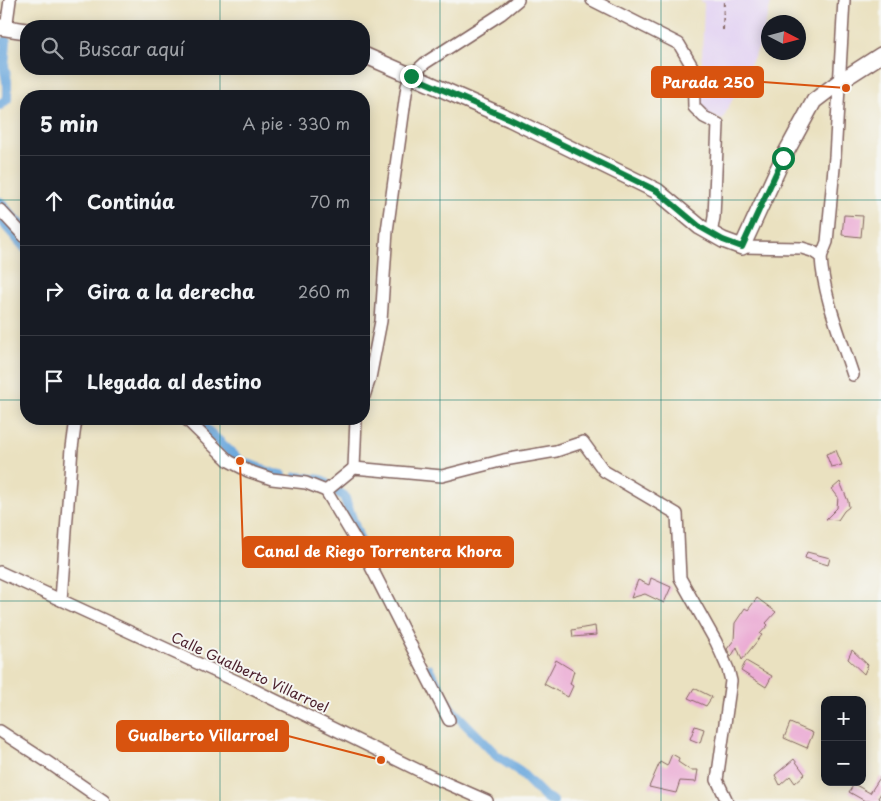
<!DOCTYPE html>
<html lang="es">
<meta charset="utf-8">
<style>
body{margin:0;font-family:"Playpen Sans",sans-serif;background:#20242c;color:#f1f3f6}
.controls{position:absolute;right:15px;bottom:15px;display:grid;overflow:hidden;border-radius:10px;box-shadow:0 2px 12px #0003}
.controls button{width:45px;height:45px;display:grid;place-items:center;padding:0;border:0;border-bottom:1px solid #363941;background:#171b24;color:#f1f3f6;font:25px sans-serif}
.compass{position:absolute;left:761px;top:15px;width:45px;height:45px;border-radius:50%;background:#171b24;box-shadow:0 2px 12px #0003;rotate:96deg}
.stop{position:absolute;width:15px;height:15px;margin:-11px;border:4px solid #0b8043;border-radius:50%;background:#fff}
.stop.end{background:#0b8043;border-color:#fff;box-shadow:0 1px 5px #0008}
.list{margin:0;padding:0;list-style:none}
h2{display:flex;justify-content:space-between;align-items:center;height:65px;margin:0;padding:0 20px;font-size:21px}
h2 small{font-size:16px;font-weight:400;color:#9ea1a6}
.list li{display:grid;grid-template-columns:32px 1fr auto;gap:15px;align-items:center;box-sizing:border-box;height:90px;padding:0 20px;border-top:1px solid #363941}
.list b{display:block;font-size:19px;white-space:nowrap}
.list em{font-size:16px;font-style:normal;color:#9ea1a6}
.icon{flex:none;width:28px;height:28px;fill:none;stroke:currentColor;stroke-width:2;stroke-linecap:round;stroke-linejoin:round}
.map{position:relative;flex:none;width:881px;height:801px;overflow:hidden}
.search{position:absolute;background:#171b24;box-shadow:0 2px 12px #0003;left:20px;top:20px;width:350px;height:55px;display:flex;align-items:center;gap:12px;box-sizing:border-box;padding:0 18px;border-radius:20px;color:#9ea1a6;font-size:19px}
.panel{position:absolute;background:#171b24;box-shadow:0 2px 12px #0003;left:20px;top:90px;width:350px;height:335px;border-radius:20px}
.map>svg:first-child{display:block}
.built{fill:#e3d3f3}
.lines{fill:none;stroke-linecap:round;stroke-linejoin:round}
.canal{stroke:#6ca8dd;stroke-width:10}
.building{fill:#ebacd4}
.minor-casing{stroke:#82635f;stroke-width:14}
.major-casing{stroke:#82635f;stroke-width:18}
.path{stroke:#82635f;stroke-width:2;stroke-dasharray:4 4;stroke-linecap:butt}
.minor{stroke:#fff;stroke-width:11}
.major{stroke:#fff;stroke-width:15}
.route{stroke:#0b8043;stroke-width:6}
.grid{fill:none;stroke:#0f766e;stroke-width:1;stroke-opacity:0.55}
.labels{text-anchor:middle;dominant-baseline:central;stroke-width:4;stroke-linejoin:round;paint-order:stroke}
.street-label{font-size:14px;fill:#4a1f2b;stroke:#f6f6f2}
.leader{fill:none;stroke:#d8530f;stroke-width:2}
.callout-dot{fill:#d8530f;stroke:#f6f6f2;stroke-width:2}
.callout{fill:#d8530f;stroke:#d8530f;stroke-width:2}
.callout-label{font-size:15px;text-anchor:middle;font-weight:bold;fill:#fff}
</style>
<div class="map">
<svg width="881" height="801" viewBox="0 0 881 801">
<rect width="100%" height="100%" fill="#f6f6f2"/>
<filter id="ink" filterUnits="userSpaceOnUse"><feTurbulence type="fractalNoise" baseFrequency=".02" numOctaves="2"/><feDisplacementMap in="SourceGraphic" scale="10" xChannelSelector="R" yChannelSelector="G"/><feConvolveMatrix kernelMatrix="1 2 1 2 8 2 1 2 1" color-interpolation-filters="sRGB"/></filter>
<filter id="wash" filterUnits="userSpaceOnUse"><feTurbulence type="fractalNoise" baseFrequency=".0096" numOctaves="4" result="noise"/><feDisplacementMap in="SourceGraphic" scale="20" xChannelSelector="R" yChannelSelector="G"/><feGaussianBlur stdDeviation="1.12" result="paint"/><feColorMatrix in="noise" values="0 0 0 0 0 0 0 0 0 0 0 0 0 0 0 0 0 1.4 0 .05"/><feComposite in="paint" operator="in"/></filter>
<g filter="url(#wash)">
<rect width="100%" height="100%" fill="#eae1c0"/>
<!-- built -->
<polygon class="built" points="699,0 772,0 759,47 722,120 700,112 704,3"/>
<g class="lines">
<!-- canal -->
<g class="canal">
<polyline points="0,105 7,99 7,81 4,66 6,41"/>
<polyline points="0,202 16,221 26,226"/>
<polyline points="0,219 26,249"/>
<polyline points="195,419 240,461 274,474 282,475"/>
<polyline points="297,477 321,480 325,482"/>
<polyline points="338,492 344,496 362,547"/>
<polyline points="429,669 450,708 497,756 518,770 545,797 553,801"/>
</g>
</g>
<g id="blocks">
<!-- building -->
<g class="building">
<polygon points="844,215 863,216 861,237 842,235"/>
<polygon points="836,450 842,465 831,467 826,454"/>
<polygon points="840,482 848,501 849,507 844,511 838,520 826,519 837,508 838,497 832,489"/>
<polygon points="807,552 830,558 828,565 805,558"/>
<polygon points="651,578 671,587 664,603 645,594 631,598 638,580 649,585"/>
<polygon points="757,598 776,612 766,623 768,625 760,634 762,635 742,660 737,647 731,657 727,649 734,640 735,623 745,608 748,610"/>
<polygon points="595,626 596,635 573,637 572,630"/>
<polygon points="852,650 868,665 864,674 848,659"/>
<polygon points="556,660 574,671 570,684 573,686 568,697 544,684"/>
<polygon points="746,661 772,676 766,687 741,671"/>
<polygon points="694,688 712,697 706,706 688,698"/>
<polygon points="790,723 813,733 807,748 784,738"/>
<polygon points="695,726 704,729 700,743 690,739"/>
<polygon points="672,754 679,758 678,762 690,770 698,770 696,782 680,781 676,793 649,787 660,762 667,766"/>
<polygon points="794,759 805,774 795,783 790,776 780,785 775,775"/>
<polygon points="881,776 881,793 878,798 881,801 865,801 849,792 854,784 870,793"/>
</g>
</g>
</g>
<g filter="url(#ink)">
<use href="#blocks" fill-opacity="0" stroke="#82635f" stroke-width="1"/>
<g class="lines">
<!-- minor casing -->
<g class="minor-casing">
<g id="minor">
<polyline points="592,0 679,44 693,68 694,107 704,117 718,124 714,217 711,234"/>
<polyline points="6,29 10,0"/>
<polyline points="0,210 26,238"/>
<path d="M742,247L802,248L812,251L821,257C823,295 841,338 853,375"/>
<polyline points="821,257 827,242 835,157 844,0"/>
<polyline points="364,396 370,378 381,321 387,231 407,86 411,76 425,63 501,14 518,0"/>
<polyline points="186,419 229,461 248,471 272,479 306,483 326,491 368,561 449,720"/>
<polyline points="354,468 356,419"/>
<polyline points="326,491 354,468 442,476 504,460 556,451 583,442 604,471 677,514 680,578 716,642 728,669 731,681 717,780 727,801"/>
<polyline points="0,572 236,681 430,776 487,801"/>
<polyline points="61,600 72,448 76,419"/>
<polyline points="0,731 46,761 104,801"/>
</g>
</g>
<!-- major casing -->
<g class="major-casing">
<g id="major">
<polyline points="0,27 26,31"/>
<polyline points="364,55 510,119 657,191 700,227 723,240 742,247 783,158 814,101 839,82 881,55"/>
</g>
</g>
<!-- path -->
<polyline class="path" points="723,30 724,0"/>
<!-- minor -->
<use href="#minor" class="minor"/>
<!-- major -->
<use href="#major" class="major"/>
</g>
</g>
<g class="lines" filter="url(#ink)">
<!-- route -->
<polyline class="route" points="411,76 510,119 657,191 700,227 723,240 742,247 783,158"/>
</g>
<!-- grid -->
<path class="grid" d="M220,0V26M440,0V801M661,0V801M220,69V96M0,200H26M364,200H881M0,400H26M364,400H881M220,419V801M0,601H881"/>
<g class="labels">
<!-- street labels -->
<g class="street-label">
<text transform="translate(250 672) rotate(25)">Calle Gualberto Villarroel</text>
</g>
</g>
<!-- callouts -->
<path class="leader" d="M846 88L763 82M240 461L243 552M381 760L288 736"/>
<g class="callout-dot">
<circle cx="846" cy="88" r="5"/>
<circle cx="240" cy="461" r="5"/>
<circle cx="381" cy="760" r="5"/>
</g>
<g class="callout">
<rect x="652" y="67" width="111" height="30" rx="5"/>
<rect x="243" y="537" width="270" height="30" rx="5"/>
<rect x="117" y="721" width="171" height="30" rx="5"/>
</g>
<g class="callout-label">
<text x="708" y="88">Parada 250</text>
<text x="378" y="557">Canal de Riego Torrentera Khora</text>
<text x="203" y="741">Gualberto Villarroel</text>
</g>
</svg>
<div class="controls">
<button>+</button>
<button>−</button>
</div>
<svg class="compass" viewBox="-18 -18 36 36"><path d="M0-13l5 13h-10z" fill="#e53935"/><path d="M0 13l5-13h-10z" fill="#9ea1a6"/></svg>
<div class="stop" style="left:783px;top:158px"></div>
<div class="stop end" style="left:411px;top:76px"></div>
<div class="search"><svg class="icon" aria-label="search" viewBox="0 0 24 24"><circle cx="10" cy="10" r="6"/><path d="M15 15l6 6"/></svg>Buscar aquí</div>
<section class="panel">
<h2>5 min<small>A pie · 330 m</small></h2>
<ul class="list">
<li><svg class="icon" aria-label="ahead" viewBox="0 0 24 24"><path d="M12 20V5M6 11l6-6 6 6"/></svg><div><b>Continúa</b></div><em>70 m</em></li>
<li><svg class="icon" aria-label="right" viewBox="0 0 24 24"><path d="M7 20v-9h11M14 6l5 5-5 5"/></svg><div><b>Gira a la derecha</b></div><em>260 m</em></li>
<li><svg class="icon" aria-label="arrive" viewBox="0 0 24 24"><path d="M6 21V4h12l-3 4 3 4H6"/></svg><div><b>Llegada al destino</b></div></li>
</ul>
</section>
</div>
